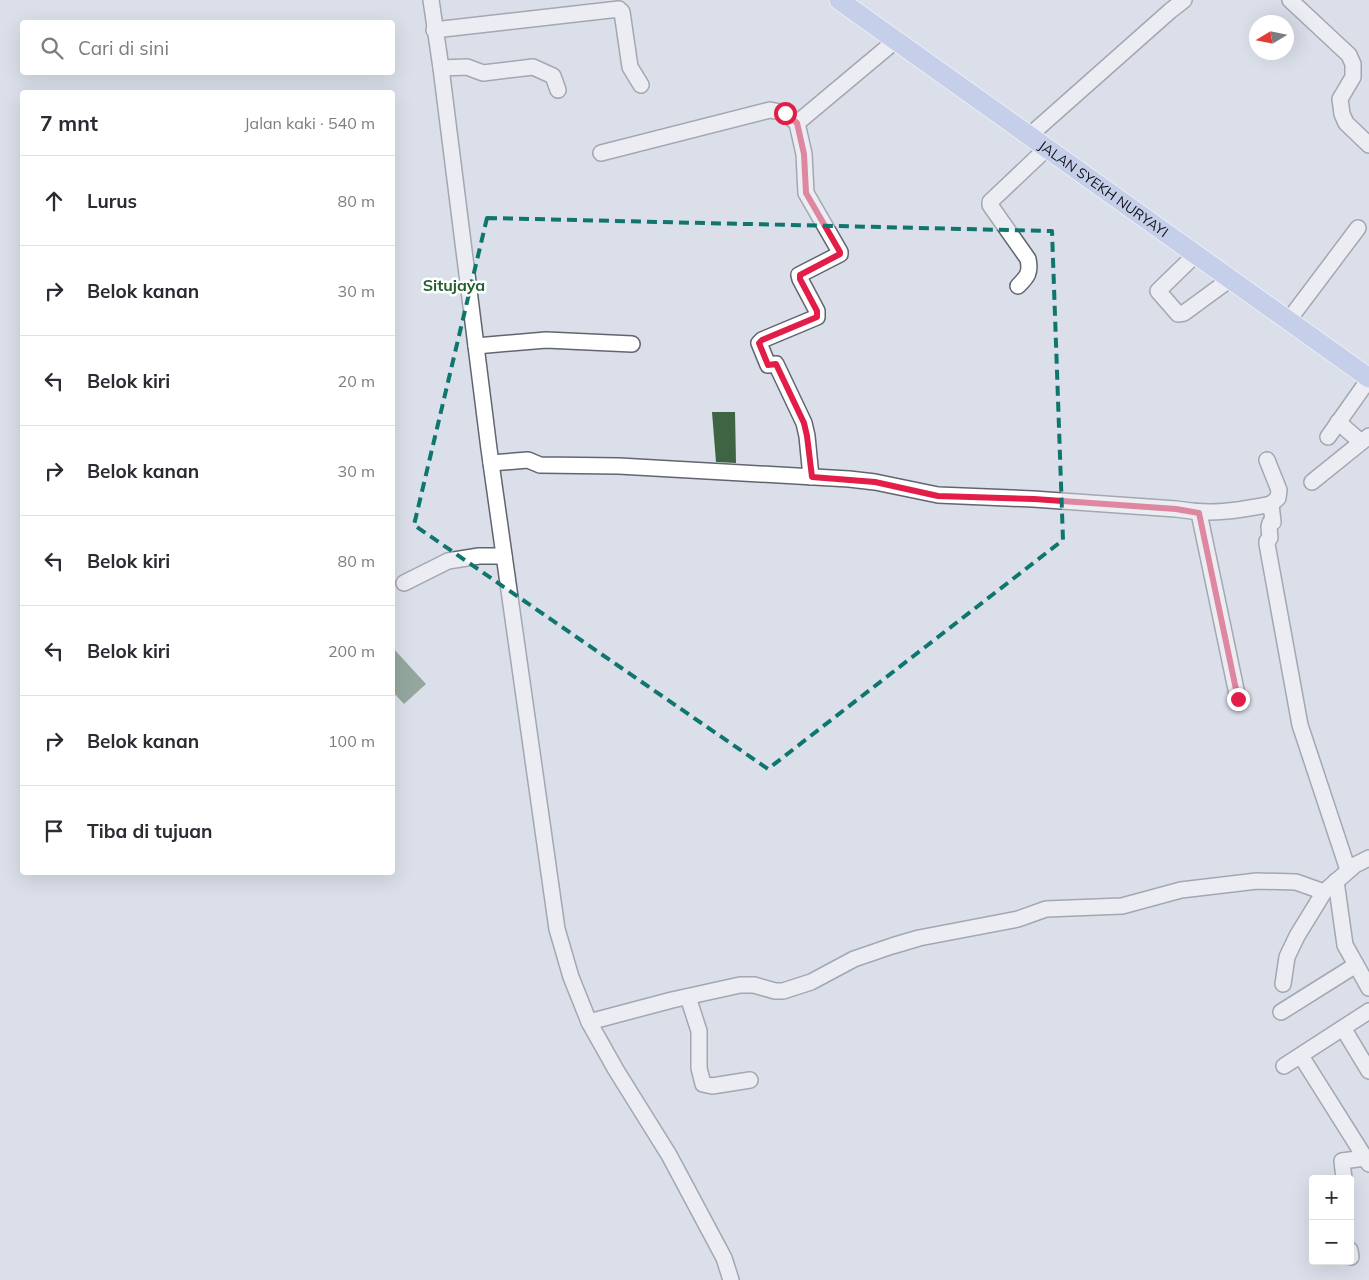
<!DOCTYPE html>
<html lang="id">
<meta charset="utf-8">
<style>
body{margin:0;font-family:Mulish,sans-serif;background:#f7f7f7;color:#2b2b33}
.controls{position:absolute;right:15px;bottom:15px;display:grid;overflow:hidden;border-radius:5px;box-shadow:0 5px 20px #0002}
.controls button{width:45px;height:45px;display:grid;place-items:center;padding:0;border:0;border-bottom:1px solid #e1e1e2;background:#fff;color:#2b2b33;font:25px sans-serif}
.compass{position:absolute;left:1249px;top:15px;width:45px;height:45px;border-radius:50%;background:#fff;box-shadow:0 5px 20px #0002;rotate:260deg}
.stop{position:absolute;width:15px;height:15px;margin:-11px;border:4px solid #e11d48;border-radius:50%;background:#fff}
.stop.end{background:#e11d48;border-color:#fff;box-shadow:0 1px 5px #0008}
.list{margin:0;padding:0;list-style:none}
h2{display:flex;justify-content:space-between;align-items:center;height:65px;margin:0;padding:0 20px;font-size:21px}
h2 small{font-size:16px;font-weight:400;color:#7c7c81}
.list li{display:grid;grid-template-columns:32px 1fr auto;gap:15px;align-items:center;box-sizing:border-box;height:90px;padding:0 20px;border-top:1px solid #e1e1e2}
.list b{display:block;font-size:19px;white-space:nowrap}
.list em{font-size:16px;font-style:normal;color:#7c7c81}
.icon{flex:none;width:28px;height:28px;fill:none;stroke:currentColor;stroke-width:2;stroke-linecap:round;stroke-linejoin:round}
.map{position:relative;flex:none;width:1369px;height:1280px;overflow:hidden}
.search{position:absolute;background:#fff;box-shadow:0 5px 20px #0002;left:20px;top:20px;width:375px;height:55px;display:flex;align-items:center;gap:12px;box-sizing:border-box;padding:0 18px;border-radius:5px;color:#7c7c81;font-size:19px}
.panel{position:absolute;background:#fff;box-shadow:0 5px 20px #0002;left:20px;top:90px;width:375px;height:785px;border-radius:5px}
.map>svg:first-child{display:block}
.building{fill:#3f6443}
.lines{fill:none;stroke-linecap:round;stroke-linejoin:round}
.minor-casing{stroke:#61656f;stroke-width:18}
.major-casing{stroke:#fff;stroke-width:21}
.minor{stroke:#fff;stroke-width:15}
.major{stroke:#acbce8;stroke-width:19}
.route{stroke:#e11d48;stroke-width:6}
.marked{fill:none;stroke:#0f766e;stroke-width:4;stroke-dasharray:10 6;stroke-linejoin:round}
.labels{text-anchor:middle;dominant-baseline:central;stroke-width:5;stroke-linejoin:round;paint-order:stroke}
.street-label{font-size:14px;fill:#0f1115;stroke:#fff}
.quarter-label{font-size:16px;font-weight:bold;fill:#23602f;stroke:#fff}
</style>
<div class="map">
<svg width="1369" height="1280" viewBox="0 0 1369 1280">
<rect width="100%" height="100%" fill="#dadfea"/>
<!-- building -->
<g class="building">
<polygon points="712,412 735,412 736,463 716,462"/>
<polygon points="392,647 426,684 404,704 392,691"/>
</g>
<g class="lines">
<!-- minor casing -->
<g class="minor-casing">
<g id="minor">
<polyline points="431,0 441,68 489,449 557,929 571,977 589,1022 616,1070 669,1155 724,1258 731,1280"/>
<polyline points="1290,0 1349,55 1353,64 1353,77 1340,99 1342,114 1346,123 1369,145"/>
<polyline points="434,30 619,9 622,12 630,67 641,85"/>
<polyline points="441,68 467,67 483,73 533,67 553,76 558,90"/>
<polyline points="797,123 804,154 806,193 840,252 840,254 799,275 800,279 817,311 817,317 762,340 759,343 768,365 776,364 804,423 807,436 811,477"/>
<polyline points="1029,136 1170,11 1184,0"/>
<polyline points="601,153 770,110 785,113 797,123 895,41"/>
<polyline points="1195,255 1158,291 1178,314 1184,313 1229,280"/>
<path d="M1018,286C1027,277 1031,273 1028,259L990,205V202L1046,149"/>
<polyline points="1288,321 1358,228"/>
<polyline points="476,346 546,340 632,344"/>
<polyline points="1338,422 1361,442"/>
<polyline points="1328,437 1369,379"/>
<polyline points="1267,460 1279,490 1278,498 1271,504"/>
<path d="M491,463L528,460L540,465L619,466L849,479L875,482L938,495L1033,499L1176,509C1211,515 1236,511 1271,504L1273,522L1270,523L1269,527L1270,538L1267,541V544L1300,725L1348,870"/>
<polyline points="1312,482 1369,436"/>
<polyline points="1199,513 1238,699"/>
<polyline points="404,583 448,561 479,556 504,556"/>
<polyline points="1336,881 1345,945 1369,988"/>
<polyline points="1283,984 1287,957 1297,936 1324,892 1355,865 1369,858"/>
<polyline points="688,997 699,1031 699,1068 703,1084 712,1086 750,1080"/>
<polyline points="1281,1012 1356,965"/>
<polyline points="589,1022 672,1000 740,985 754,985 775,991 783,991 811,982 854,959 892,946 919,938 1018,919 1046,909 1122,906 1181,890 1257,881 1296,882 1324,892"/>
<polyline points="1343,1028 1369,1071"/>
<polyline points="1301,1056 1369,1164"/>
<polyline points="1284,1066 1369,1011"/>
<polyline points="1344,1179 1342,1161 1365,1158"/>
<polyline points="1350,1250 1351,1257"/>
</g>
</g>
<!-- major casing -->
<g class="major-casing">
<g id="major">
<path id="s1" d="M839,0L1369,378"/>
</g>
</g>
<!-- minor -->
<use href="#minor" class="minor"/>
<!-- major -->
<use href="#major" class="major"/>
</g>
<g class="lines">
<!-- route -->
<polyline class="route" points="785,113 797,123 804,154 806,193 840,252 840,254 800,275 800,279 817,311 817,317 762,340 759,343 768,365 776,364 804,423 807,436 812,477 875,482 938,496 1034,499 1176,509 1199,513 1238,699"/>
</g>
<!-- marked area -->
<path d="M0 0H1369V1280H0ZM487,218L1052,231L1063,540L768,769L414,525Z" fill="#dadfea" fill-opacity=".55" fill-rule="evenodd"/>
<path class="marked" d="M487,218L1052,231L1063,540L768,769L414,525Z"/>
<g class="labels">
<!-- street labels -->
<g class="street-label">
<text stroke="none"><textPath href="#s1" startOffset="325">JALAN SYEKH NURYAYI</textPath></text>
</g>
<!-- quarter labels -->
<g class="quarter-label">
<text x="454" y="285">Situjaya</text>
</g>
</g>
</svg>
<div class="controls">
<button>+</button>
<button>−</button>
</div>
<svg class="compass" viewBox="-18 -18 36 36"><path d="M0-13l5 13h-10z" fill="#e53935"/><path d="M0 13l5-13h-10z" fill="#7c7c81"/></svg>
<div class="stop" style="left:785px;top:113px"></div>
<div class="stop end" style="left:1238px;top:699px"></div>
<div class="search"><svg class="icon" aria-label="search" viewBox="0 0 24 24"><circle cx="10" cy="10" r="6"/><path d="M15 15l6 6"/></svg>Cari di sini</div>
<section class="panel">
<h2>7 mnt<small>Jalan kaki · 540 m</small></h2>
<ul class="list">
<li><svg class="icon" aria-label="ahead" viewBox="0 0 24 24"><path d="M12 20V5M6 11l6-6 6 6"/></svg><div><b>Lurus</b></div><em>80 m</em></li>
<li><svg class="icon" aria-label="right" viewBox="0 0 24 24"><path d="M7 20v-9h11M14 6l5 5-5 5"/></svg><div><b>Belok kanan</b></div><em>30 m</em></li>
<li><svg class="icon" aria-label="left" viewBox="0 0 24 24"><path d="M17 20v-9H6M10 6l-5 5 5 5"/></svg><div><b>Belok kiri</b></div><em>20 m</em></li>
<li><svg class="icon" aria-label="right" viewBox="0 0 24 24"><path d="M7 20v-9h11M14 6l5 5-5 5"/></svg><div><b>Belok kanan</b></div><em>30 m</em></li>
<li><svg class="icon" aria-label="left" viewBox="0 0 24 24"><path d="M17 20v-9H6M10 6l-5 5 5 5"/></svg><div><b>Belok kiri</b></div><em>80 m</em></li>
<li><svg class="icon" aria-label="left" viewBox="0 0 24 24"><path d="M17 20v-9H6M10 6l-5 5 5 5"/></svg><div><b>Belok kiri</b></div><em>200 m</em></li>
<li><svg class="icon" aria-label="right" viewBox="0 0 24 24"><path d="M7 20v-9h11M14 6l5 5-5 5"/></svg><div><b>Belok kanan</b></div><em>100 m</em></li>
<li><svg class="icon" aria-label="arrive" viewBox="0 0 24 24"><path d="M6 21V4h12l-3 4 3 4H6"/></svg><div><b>Tiba di tujuan</b></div></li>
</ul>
</section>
</div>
